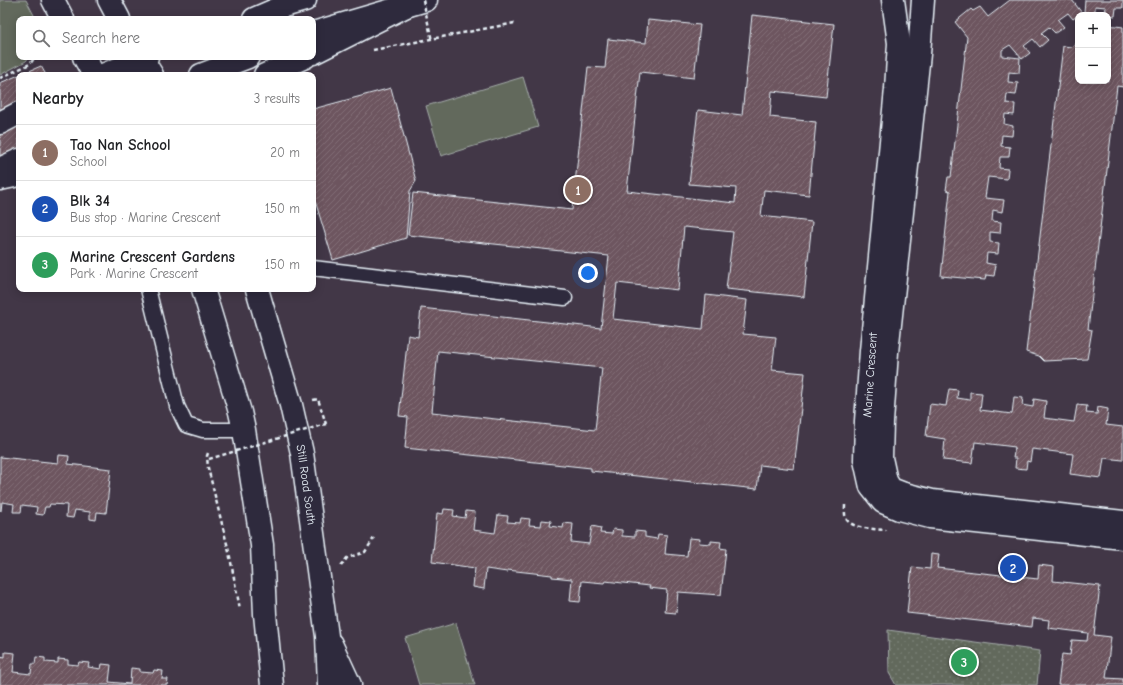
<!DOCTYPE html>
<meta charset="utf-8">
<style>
body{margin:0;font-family:"Comic Neue",sans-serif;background:#f2f2f2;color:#202124}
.controls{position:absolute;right:12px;top:12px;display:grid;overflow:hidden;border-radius:8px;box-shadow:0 2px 10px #0003}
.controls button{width:36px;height:36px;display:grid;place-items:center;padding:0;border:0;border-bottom:1px solid #e0e0e0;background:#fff;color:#202124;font:20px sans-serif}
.you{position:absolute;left:588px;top:273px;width:14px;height:14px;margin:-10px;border:3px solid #fff;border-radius:50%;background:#1a73e8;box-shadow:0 0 0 6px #1a73e833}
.badge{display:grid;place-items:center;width:26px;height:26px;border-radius:50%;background:#ea580c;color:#fff;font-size:13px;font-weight:700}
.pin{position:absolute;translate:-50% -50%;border:2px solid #fff;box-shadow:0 1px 4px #0006}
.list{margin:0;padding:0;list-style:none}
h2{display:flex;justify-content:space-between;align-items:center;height:52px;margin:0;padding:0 16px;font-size:17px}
h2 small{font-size:13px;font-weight:400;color:#757577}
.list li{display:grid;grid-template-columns:26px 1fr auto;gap:12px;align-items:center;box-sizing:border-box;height:56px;padding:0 16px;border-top:1px solid #e0e0e0}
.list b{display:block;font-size:15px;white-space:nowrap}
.list p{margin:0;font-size:13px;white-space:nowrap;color:#757577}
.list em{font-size:13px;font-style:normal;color:#757577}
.icon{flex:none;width:22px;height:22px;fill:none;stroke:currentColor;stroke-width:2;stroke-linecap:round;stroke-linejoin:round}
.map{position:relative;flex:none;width:1123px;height:685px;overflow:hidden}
.search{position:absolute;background:#fff;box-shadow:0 2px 10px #0003;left:16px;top:16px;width:300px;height:44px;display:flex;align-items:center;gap:10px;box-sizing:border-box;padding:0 14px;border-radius:8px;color:#757577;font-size:15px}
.panel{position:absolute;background:#fff;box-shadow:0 2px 10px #0003;left:16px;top:72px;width:300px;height:220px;border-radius:8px}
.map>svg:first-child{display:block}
.grass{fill:#62695c;stroke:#a5adaa}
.park{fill:url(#park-dots);stroke:#a5adaa}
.building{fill:url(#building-hatch);stroke:#e8f1f8;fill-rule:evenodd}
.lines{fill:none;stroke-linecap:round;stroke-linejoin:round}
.lane-casing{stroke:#e8f1f8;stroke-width:17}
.street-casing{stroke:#e8f1f8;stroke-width:25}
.primary-casing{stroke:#e8f1f8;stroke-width:25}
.highway-casing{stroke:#e8f1f8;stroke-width:25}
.path{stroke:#e8f1f8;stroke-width:2.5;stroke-dasharray:4 3;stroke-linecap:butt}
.lane{stroke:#2f2a3d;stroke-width:14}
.street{stroke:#2f2a3d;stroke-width:22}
.primary{stroke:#2f2a3d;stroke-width:22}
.highway{stroke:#2f2a3d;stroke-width:22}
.path-bridge{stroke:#e8f1f8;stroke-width:2.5;stroke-dasharray:4 3;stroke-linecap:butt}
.labels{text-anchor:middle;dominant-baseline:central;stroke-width:4;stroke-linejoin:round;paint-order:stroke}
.street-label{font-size:12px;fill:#e8f1f8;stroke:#2f2a3d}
</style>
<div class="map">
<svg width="1123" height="685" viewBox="0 0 1123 685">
<defs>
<pattern id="park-dots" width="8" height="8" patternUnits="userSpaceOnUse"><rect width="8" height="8" fill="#62695c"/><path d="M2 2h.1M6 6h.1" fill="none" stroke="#787f74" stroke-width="1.8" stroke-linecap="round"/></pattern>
<pattern id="building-hatch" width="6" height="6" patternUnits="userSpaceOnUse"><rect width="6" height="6" fill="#6d555e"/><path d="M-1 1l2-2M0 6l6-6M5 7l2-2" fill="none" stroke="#826e76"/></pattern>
</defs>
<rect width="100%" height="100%" fill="#423747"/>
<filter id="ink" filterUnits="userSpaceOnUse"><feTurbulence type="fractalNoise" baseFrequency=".025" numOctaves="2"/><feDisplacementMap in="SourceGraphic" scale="8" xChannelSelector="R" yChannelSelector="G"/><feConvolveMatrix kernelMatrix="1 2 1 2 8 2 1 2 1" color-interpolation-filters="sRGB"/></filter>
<g filter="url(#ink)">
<!-- grass -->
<g class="grass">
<polygon points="0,0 26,0 36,19 19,19 19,57 29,57 26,61 0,75"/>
<polygon points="523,77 538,127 441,156 426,106"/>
<polygon points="456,623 475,685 419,685 405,638"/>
</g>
<!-- park -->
<polygon class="park" points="888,630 1040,651 1037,685 896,685 889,673"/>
<!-- building -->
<g class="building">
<polygon points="1010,0 1072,0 1082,13 1073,19 1068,13 1058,20 1064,27 1055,33 1049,27 1041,33 1048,40 1040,47 1033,39 1024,46 1030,53 1022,59 1010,45 1002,50 1002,56 1020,58 1019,73 1009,72 1008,82 1018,83 1016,95 1007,94 1006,103 1015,104 1014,115 1005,114 1004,124 1013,126 1012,136 1002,135 1001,146 1010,147 1009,157 1000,157 999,168 1008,169 1007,179 988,177 985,198 1004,200 1002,212 993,210 992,221 1001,222 1000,233 990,232 990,242 999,243 998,254 987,253 986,263 996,265 994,276 986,275 985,280 941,276 950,191 946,190 948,177 951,177 967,37 955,22 971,9 973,11 980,7 988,17"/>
<polygon points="1085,0 1123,0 1123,8 1116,8 1115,16 1105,15 1106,7 1095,6 1095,13 1084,12"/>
<path d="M752,15L834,24L826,97L772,91L770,117L816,122L809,195L764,190L761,216L812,222L804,297L726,289L733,232L684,227L678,290L617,283L613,319L703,329L706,295L747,300L743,334L776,337L772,370L805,373L794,469L760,465L757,489L591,471V468L405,448L408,417L399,416L408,335L418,337L421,308L601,328L609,256L408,235L413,193L572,210L588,67L605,68L608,39L646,43L648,20L700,25L694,78L640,72L627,191L735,203L736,188L689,184L698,110L742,115ZM438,351L602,368L595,430L432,412Z"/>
<polygon points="1108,25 1123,27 1123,87 1117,86 1088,329 1092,330 1087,359 1044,361 1039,356 1026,352 1063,46 1072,47 1078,42 1078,81 1108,81"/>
<polygon points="41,66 46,75 20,75"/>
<polygon points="19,75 19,152 0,161 0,83"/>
<polygon points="391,88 416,181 410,191 406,238 333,260 313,194 313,109"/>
<polygon points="949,389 958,390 957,398 970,400 970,392 982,393 980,410 1012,414 1014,397 1023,398 1022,405 1033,407 1034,399 1046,401 1044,418 1074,422 1077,405 1087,406 1086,413 1097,414 1098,407 1108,409 1106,425 1123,427 1123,460 1104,458 1101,478 1070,474 1073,454 1032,449 1030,462 1027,461 1026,469 1015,468 1016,458 1013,458 1015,447 975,442 972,463 943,460 945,439 926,436 930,404 946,406"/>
<polygon points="59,455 69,456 68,464 111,469 106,513 97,512 96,520 90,519 90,512 75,510 73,518 66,517 67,505 50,504 49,507 45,507 43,515 36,514 37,507 22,505 21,512 13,512 14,504 2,502 1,511 0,510 0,457 58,463"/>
<polygon points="444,509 454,510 453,516 465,518 466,511 475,512 473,530 495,533 498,515 508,516 507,522 520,523 521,518 530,519 529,525 541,526 542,520 551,521 550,526 563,528 564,523 573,524 571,542 589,544 592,526 601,528 600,533 612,534 613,529 622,530 622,536 635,537 635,531 645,532 645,537 657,539 658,534 667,535 665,554 687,556 689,538 700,539 699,543 711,544 711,541 721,542 720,548 726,549 721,595 678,592 676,613 665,612 667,590 649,588 650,586 605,581 604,583 582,581 580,602 570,601 572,579 552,577 552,575 507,570 507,572 486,569 484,589 473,587 475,568 432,562 437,513 443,514"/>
<polygon points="931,554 939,555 937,568 1038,579 1039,565 1054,567 1053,581 1100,586 1094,635 1111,637 1106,678 1123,679 1123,685 1058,685 1062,654 1070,655 1072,640 1087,641 1088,633 1048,628 1049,620 1033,618 1032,627 907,613 912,567 930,569"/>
<polygon points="5,652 15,653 13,672 31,674 32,664 35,664 36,657 45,658 45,662 58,663 58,659 68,660 68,664 78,665 79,662 89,663 88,667 101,669 102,664 111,665 109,682 130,684 131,668 140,669 140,672 153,673 154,670 163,671 162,679 168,679 167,685 0,685 0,656 5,657"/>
</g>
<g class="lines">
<!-- lane casing -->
<g class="lane-casing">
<g id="lane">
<polyline points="313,268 565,298"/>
<polyline points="148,289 177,406 186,425 203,430 244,430"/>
</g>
</g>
<!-- street casing -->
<g class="street-casing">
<g id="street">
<polyline points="893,0 899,43 896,89 871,351 866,421 865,460 871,487 883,502 899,509 930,517 1123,538"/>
<polyline points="923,0 919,54 887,352 882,422 881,458 886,481 891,489 904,494 932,501 1123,522"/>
</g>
</g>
<!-- primary casing -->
<g class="primary-casing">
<g id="primary">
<polyline points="254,19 284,6 305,0"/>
<polyline points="313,33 426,0"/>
<polyline points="103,75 147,57"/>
<polyline points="201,75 248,57"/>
<polyline points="0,123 19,113"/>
<polyline points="0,169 19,160"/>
</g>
</g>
<!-- highway casing -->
<g class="highway-casing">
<g id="highway">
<polyline points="53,0 63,19"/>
<polyline points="109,0 119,19"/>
<polyline points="313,53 412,3"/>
<polyline points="84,57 94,75"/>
<polyline points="141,57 152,75"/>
<polyline points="265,75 305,57"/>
<polyline points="0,179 19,175"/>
<polyline points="203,289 240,412 244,430 262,545 265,614 272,685"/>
<path id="s1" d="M257,289L291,405L302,453L327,636L329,685"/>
<polyline points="331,644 350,685"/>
</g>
</g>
<!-- path -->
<g class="path">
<polyline points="373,50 515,23"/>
<polyline points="0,78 30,64 35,57"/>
<polyline points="313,400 318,399 326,424"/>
<polyline points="208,453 207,456 208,468 229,552 240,609"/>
<path d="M845,505C845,510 844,516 847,520C853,529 876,529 886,530"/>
<polyline points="341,566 347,558 365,552 374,538"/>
</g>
<!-- lane -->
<use href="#lane" class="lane"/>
<!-- street -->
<use href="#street" class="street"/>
<!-- primary -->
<use href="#primary" class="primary"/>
<!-- highway -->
<use href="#highway" class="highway"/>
<!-- path-bridge -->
<g class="path-bridge">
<polyline points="423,0 432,41"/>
<polyline points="209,459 326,424"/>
</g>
</g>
</g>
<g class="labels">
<!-- street labels -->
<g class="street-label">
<text transform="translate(870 375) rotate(-86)">Marine Crescent</text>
<text stroke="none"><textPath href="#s1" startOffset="202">Still Road South</textPath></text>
</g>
</g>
</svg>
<div class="controls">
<button>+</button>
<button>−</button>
</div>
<div class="you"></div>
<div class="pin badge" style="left:578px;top:190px;background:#8d6e63">1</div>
<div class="pin badge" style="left:1013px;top:568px;background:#1a4fb4">2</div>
<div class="pin badge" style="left:964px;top:662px;background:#2e9e5b">3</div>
<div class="search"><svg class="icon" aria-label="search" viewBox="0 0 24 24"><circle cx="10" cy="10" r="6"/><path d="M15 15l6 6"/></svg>Search here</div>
<section class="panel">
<h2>Nearby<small>3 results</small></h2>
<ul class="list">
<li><span class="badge" style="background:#8d6e63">1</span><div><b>Tao Nan School</b><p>School</p></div><em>20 m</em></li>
<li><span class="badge" style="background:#1a4fb4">2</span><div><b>Blk 34</b><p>Bus stop · Marine Crescent</p></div><em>150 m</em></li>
<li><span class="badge" style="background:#2e9e5b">3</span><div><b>Marine Crescent Gardens</b><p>Park · Marine Crescent</p></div><em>150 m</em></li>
</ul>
</section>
</div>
